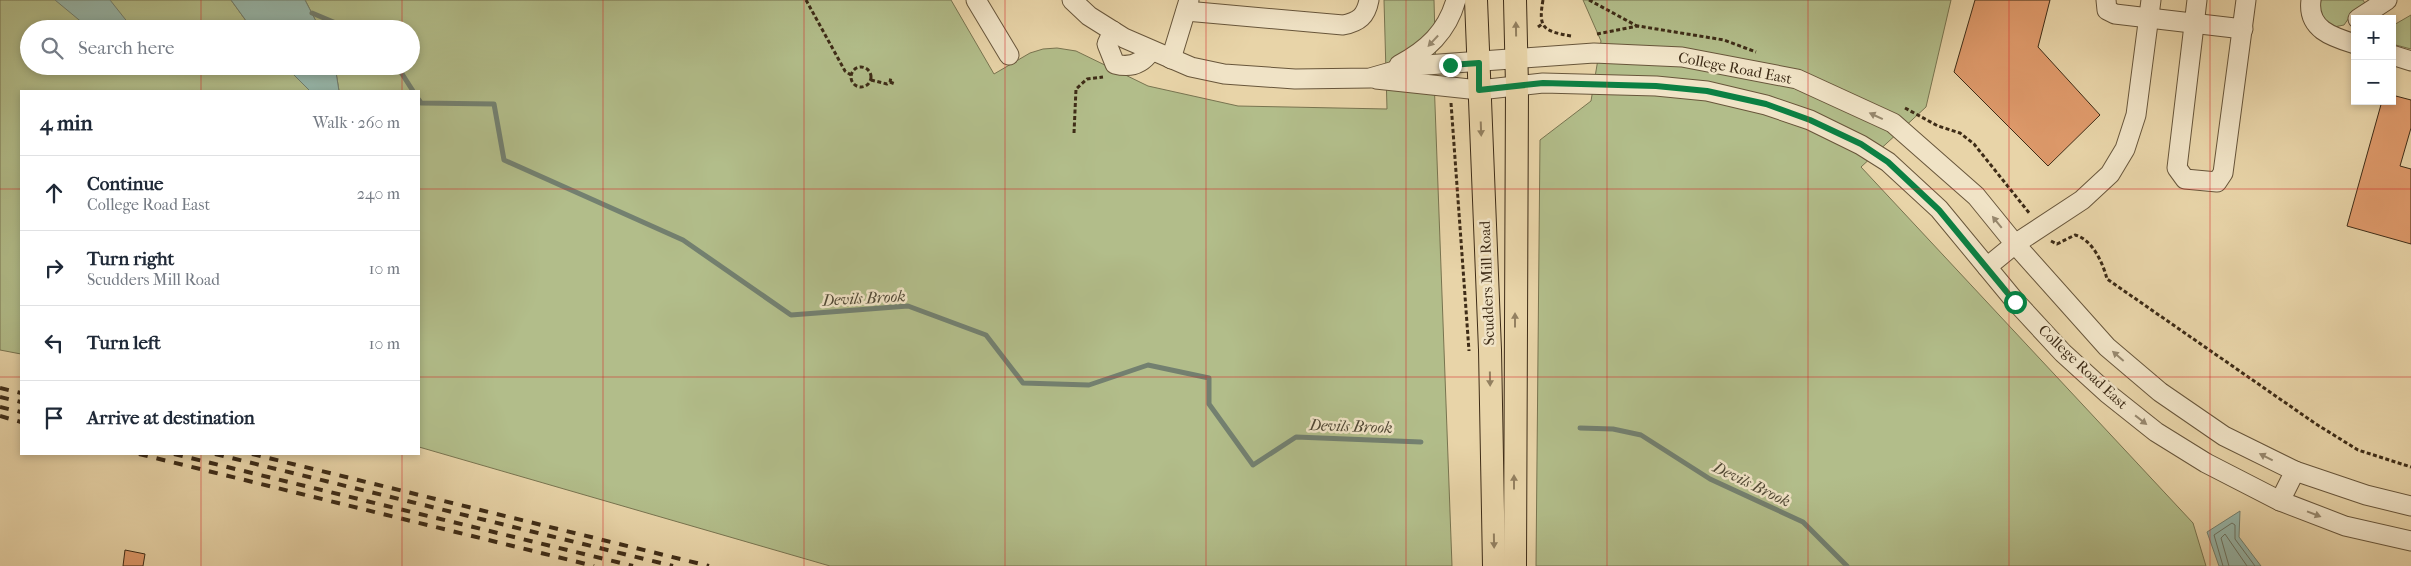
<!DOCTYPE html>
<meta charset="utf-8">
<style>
body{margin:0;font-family:"IM FELL French Canon",serif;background:#f6f6f7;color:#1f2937}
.controls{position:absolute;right:15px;top:15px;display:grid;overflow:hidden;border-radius:0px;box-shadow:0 2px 8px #0003}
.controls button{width:45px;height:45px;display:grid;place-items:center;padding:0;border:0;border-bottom:1px solid #e0e1e3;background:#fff;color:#1f2937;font:25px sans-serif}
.stop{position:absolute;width:15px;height:15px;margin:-11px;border:4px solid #0b8043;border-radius:50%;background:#fff}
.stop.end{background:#0b8043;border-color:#fff;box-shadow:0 1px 5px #0008}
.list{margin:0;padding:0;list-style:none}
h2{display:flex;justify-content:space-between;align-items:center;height:65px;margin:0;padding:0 20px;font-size:21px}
h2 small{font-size:16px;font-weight:400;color:#747a83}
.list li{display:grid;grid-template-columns:32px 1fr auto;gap:15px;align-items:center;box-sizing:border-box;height:75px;padding:0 20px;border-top:1px solid #e0e1e3}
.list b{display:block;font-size:19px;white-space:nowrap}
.list p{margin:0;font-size:16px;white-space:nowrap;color:#747a83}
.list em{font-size:16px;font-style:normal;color:#747a83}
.icon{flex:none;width:28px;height:28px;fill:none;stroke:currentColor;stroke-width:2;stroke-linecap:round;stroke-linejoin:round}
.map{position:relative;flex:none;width:2411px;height:566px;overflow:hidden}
.search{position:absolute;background:#fff;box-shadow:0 2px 8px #0003;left:20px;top:20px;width:400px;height:55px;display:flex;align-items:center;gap:12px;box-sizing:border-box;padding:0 18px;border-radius:28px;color:#747a83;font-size:19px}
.panel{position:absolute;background:#fff;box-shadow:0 2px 8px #0003;left:20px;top:90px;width:400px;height:365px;border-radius:0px}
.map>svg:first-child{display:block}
.green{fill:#b2bd8a;stroke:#787450}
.water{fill:#97b8ac;stroke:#738070}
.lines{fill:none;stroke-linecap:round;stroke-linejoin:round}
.shore{stroke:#6a7262;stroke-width:1}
.stream{stroke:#738070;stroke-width:5}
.building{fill:#df9a6b;stroke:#3e2c17}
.minor-casing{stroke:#68563b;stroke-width:21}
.major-casing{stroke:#3e2c17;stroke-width:24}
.path{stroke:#3e2c17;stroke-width:3;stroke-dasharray:4 2.5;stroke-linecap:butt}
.minor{stroke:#f0e3c6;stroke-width:19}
.major{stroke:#e8d4a8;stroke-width:22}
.rail{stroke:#3e2c17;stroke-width:4;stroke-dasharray:9 9;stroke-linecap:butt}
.oneway{fill:#938060}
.oneway2{fill:#97886e}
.route{stroke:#0b8043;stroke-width:6}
.grid{fill:none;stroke:#d62828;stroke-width:1;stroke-opacity:0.55}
.labels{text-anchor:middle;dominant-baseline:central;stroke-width:5;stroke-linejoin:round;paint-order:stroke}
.street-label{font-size:15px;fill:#3e2c17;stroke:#f0e3c6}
.water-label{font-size:16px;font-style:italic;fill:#504835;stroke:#f0e3c6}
</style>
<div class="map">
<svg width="2411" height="566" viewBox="0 0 2411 566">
<rect width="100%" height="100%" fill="#e8d4a8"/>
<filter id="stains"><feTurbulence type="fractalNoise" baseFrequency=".004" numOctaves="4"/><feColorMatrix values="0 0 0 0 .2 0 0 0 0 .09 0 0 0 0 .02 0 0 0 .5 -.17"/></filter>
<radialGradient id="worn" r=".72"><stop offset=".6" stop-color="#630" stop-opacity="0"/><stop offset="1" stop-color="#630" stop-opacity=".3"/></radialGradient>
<!-- green -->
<g class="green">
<polygon points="0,0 231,0 252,29 29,29 29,66 285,66 310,91 21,91 21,354 0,350"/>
<polygon points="305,0 951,0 994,74 1030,53 1043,49 1057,48 1076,51 1148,86 1238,106 1387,109 1384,0 1434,0 1436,76 1434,78 1452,566 830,566 419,447 419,91 339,91 335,66 411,66 411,29 320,29"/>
<polygon points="1583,0 1951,0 1926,107 1861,167 2193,523 2206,566 1536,566 1540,140 1591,101 1601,41"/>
<polygon points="2321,0 2363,0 2366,5 2353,12 2344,25 2334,27 2325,23 2319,11"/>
<polygon points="2411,15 2411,49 2392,44 2392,26"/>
</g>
<!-- water -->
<g class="water">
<polygon points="55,0 110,0 133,29 90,29"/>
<polygon points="231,0 305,0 320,29 252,29"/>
<polygon points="285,66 335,66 339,91 310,91"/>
<polygon points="2240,511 2239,537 2261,566 2219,566 2207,532"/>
</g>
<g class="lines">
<!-- shore -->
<g class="shore">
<polyline points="2223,566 2214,535 2232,523 2235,525 2235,539 2255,566"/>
<polyline points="2229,566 2221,538 2225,534 2247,566"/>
</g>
<!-- stream -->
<g class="stream">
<polyline points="312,13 350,29"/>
<polyline points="397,66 413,91"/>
<polyline points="419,100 421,103 494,104 504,160 683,240 791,315 908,306 986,335 1023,383 1089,385 1148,365 1209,378 1209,404 1253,465 1296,437 1421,442"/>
<polyline points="1580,428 1613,429 1641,435 1710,479 1803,522 1847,566"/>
</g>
</g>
<!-- building -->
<g class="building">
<polygon points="1975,0 2050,0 2038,47 2100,115 2048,166 1954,72"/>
<polygon points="2392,95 2411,100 2411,128 2400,166 2411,169 2411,244 2347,226 2382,101 2392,101"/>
<polygon points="125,550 145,554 143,566 123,566"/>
</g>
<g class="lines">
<!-- minor casing -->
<g class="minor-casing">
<g id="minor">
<polyline points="976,0 1009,55"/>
<polyline points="1072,0 1089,16 1124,38 1191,67 1224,74 1295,79 1370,78 1412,66 1594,53 1682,57 1797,79 1893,123 1976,196 2015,244 2107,347 2160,392 2224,436 2295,471 2366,495 2411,506"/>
<polyline points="2106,0 2107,10 2115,14 2243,29"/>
<polyline points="2197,0 2177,168 2185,179 2217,182 2223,173 2246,0"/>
<path d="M2311,0C2307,29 2332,37 2355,44"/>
<path d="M1186,11L1343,25C1359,22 1366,16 1369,0"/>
<polyline points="2358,19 2387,0"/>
<path d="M1113,31L1107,44L1115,64C1130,68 1142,64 1151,51"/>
<polyline points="2392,55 2411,61"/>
<polyline points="1171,59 1189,0"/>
<path d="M1399,65C1427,50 1447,32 1456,0"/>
<polyline points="1376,79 1479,90 1543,83 1656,86 1707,91 1766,105 1810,120 1861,145 1888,162 1939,209 2015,301 2063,353 2107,393 2156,432 2206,463 2280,501 2345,526 2411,541"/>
<polyline points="1987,267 2015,244 2082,200 2110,174 2125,149 2136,115 2151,0"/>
<polyline points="2280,501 2295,471"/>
</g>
</g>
<!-- major casing -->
<g class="major-casing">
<g id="major">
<polyline points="1476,0 1490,350 1494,566"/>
<polyline points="1515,566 1517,86 1515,0"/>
</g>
</g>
<!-- path -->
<g class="path">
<polyline points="806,0 845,71 851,75"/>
<path d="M1543,0C1538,28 1543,31 1571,36"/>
<polyline points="1589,0 1637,26"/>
<polyline points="1538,27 1542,24"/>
<polyline points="1597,34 1638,26 1724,40 1756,52"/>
<circle cx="861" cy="77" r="10"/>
<polyline points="871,80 887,84 890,82 891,77"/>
<polyline points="890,82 895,84"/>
<polyline points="1451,103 1469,351"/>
<polyline points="1905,108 1938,126 1960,133 1974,144 2030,214"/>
<polyline points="1074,133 1076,89 1087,79 1103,77"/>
<path d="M2051,241L2057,244L2075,235C2092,239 2103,263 2107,279L2316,424L2358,450L2411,467"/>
</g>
<!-- minor -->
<use href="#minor" class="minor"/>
<!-- major -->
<use href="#major" class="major"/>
<!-- rail -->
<g class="rail">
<polyline points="0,388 21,393"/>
<polyline points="0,397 21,402"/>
<polyline points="0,407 21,412"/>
<polyline points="0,416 21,422"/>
<polyline points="139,454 594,566"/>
<polyline points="174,454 633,566"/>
<polyline points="215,454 673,566"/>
<polyline points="252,454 709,566"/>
</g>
</g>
<!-- one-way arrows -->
<defs><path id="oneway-solid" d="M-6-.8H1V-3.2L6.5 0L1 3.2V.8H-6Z" transform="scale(1.25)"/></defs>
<g class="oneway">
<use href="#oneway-solid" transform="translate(1516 29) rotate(-91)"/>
<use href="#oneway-solid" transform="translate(1481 129) rotate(88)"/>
<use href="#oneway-solid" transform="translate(1515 320) rotate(-90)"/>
<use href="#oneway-solid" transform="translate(1490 379) rotate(89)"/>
<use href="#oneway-solid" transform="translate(1514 482) rotate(-90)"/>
<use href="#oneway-solid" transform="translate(1494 541) rotate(89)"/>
</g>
<g class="oneway2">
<use href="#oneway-solid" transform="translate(1433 41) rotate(133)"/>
<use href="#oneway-solid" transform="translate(1876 116) rotate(-155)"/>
<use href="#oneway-solid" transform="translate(1997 222) rotate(-129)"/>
<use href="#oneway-solid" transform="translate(2118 356) rotate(-139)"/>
<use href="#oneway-solid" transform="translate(2141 420) rotate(38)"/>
<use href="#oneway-solid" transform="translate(2266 457) rotate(-153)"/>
<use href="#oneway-solid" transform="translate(2314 514) rotate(21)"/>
</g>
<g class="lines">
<!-- route -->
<polyline class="route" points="1450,65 1479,63 1479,90 1543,83 1656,86 1707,91 1766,104 1810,120 1861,144 1888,162 1939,210 2015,302"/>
</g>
<!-- grid -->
<path class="grid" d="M201,0V29M402,0V29M603,0V566M804,0V566M1005,0V566M1206,0V566M1406,0V566M1607,0V566M1808,0V566M2009,0V566M2210,0V566M201,66V91M402,66V91M0,189H21M419,189H2411M0,377H21M419,377H2411M201,454V566M402,454V566"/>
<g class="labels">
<!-- street labels -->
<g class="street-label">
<text transform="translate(1735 68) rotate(11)">College Road East</text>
<text transform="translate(1487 283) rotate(-92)">Scudders Mill Road</text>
<text transform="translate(2083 367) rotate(43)">College Road East</text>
</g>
<!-- water labels -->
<g class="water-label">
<text transform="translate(864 298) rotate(-3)">Devils Brook</text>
<text transform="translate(1351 426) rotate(2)">Devils Brook</text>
<text transform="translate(1752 484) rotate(26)">Devils Brook</text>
</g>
</g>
<rect width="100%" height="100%" filter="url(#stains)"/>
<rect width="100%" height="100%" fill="url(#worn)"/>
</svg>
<div class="controls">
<button>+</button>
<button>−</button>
</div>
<div class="stop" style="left:2015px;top:302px"></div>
<div class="stop end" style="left:1450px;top:65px"></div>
<div class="search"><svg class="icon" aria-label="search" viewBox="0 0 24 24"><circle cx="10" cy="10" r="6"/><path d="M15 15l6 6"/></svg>Search here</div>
<section class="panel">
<h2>4 min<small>Walk · 260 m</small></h2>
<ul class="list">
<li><svg class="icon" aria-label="ahead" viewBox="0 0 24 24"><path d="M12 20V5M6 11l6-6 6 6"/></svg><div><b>Continue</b><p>College Road East</p></div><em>240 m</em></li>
<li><svg class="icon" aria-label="right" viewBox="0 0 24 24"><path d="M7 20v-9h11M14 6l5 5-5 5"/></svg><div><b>Turn right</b><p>Scudders Mill Road</p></div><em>10 m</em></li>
<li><svg class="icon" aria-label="left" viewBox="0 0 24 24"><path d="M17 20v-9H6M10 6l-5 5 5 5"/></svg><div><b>Turn left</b></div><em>10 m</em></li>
<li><svg class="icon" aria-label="arrive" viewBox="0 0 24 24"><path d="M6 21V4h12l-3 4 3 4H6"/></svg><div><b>Arrive at destination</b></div></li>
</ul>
</section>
</div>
